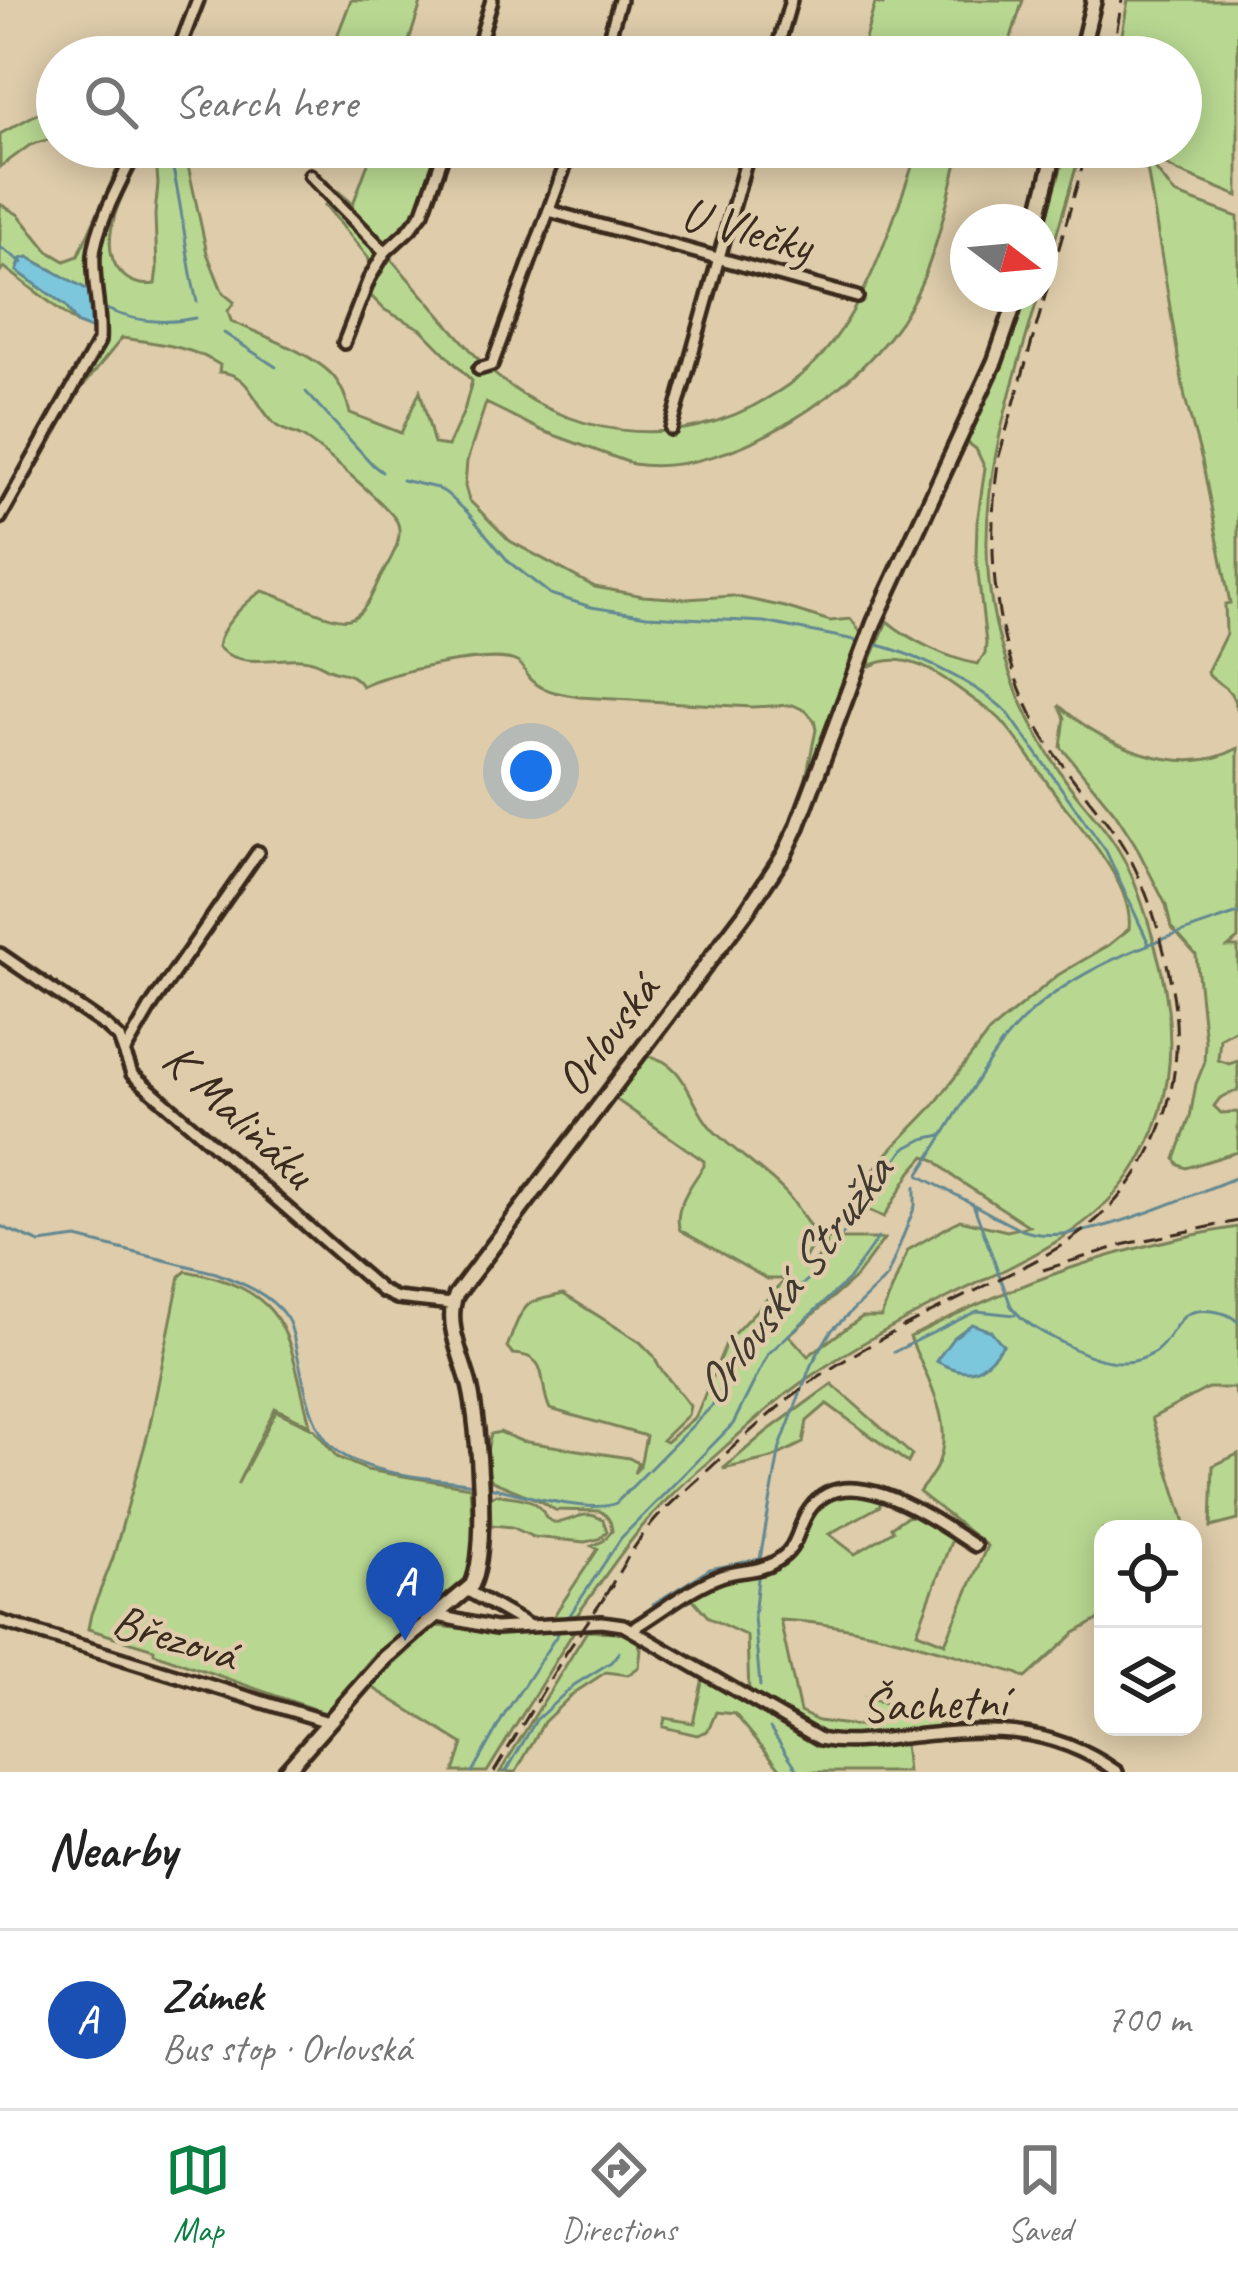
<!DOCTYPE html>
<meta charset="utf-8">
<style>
body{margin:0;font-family:Caveat,sans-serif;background:#f2f2f2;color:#222}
.controls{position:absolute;right:36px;bottom:36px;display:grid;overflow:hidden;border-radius:24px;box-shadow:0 6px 30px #0003}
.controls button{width:108px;height:108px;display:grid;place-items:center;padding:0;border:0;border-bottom:3px solid #e0e0e0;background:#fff;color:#222;font:60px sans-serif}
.compass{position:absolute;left:950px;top:204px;width:108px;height:108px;border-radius:50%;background:#fff;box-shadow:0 6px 30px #0003;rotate:106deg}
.you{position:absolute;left:531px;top:771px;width:42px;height:42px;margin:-30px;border:9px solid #fff;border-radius:50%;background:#1a73e8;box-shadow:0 0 0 18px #1a73e833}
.badge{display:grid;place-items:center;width:78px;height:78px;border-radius:50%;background:#0b8043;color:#fff;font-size:39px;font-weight:700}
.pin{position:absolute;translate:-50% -99px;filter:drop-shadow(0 3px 6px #0008)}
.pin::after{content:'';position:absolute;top:63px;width:42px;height:36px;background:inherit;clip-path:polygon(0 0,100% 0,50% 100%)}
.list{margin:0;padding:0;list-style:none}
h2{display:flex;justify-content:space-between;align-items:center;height:156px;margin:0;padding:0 48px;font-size:51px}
h2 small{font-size:39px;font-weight:400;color:#767676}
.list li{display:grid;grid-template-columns:78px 1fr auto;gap:36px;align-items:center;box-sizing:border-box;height:180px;padding:0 48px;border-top:3px solid #e0e0e0}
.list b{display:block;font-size:45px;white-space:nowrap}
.list p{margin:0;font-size:39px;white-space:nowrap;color:#767676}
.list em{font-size:39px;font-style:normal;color:#767676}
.icon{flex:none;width:66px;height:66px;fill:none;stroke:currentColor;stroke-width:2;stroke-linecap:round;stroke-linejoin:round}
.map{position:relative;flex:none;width:1238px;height:1772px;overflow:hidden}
.search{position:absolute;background:#fff;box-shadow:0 6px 30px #0003;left:36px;right:36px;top:36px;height:132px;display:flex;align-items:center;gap:30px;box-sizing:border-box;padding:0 42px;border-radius:66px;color:#767676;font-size:45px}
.sheet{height:336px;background:#fff}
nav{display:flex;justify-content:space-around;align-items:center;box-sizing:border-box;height:168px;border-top:3px solid #e0e0e0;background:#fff;font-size:33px;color:#767676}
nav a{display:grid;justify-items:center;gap:6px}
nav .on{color:#0b8043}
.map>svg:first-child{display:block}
.green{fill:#b8d891;stroke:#7a8158;stroke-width:3;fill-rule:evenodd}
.water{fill:#7dc7dd;stroke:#638891;stroke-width:3}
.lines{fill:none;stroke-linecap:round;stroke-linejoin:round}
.stream{stroke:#638891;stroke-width:3}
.minor-casing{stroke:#3b2a1e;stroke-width:18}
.secondary-casing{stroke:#3b2a1e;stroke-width:21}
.minor{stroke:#deccaa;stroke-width:9}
.secondary{stroke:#deccaa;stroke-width:12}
.rail{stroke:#3b2a1e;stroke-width:3;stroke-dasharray:18 9;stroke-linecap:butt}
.labels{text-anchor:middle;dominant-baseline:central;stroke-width:9;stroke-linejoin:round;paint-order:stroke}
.street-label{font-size:48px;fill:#3b2a1e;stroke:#deccaa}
.water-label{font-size:51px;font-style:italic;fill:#423a31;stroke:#deccaa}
</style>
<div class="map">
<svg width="1238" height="1772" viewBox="0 0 1238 1772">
<rect width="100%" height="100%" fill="#deccaa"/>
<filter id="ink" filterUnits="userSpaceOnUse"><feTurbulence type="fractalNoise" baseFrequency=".00833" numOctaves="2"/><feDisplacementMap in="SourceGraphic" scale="24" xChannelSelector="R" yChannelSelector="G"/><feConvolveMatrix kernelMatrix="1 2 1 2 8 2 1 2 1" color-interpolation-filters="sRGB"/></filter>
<g filter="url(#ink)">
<!-- green -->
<g class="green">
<polygon points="351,0 422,0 404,57 329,57"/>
<polygon points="885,0 1023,0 1009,44 1001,57 860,57 875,3 883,5"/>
<polygon points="1128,0 1238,0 1238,196 1179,172 1133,147 1181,147 1181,57 1118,57"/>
<polygon points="57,103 57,137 30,145 0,167 0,134"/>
<path d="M127,147H184L207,253L223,293L234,302L228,311L231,321C259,334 315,354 334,377C343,388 347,400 350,413L401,433L420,391L434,444L448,446L464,411L472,381L421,329L385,310L368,293L375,282L368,257L325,205L338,191L353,204L374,147H444C431,182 423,216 394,241L392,260L482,363C563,439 676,455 771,396C793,383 812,368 828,348C872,292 892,222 916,156L887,147H961C947,199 937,258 910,306C865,388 729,479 633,464L543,431L486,403L467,461L465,486L469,500L510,541L595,587L643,596L686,599L733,596L785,607L830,621L851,619L861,633L802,797L816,730L814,720L806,711L793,705L752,707L579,697C562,694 539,691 528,677C523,669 525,667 517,662C494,649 385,673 362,686C352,671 343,675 329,669C319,664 314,660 302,659C274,657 239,669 218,647C220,627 244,603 262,591C284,596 331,623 349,619C363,616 372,595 377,584C385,567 404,543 398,524C394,510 318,446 302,437C295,433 284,431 277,426C254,407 252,373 219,372L220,365C191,346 155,343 122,338L75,396L104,347L93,326L94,320L54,271L28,257L21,259L17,271L65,305L78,324L4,267L0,272V204L19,215L48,251L65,261L78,256ZM146,151H149L156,158L158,184L155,214L157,269L155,284C143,286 130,283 121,273C92,241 129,180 146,151Z"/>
<polygon points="1067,147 1082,147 1040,291 1040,242"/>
<path d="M1145,156L1175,194L1238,217V711C1235,702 1232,691 1223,686C1216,680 1212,681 1207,672L1226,634L1225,604L1230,603L1202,460L1185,398Z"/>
<path d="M1026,294H1039C1007,404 970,505 995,621C1008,681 1033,735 1069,785C1087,809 1109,831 1123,858C1137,884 1146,913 1154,942C1178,1023 1179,1105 1129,1176C1086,1237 1015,1264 951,1296C905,1319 860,1343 817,1372C784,1393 755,1420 726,1446C702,1468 675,1489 653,1514C625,1545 602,1581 577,1615L551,1620L598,1549L592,1546L603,1541L612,1531C611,1521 608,1516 600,1511L555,1510L541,1501L492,1481C485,1468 486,1448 491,1434L500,1432L521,1441L629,1458L638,1463L634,1473L640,1466L646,1436L550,1409C537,1382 552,1356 513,1354L507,1347C513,1334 519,1308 533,1302C542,1298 553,1297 563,1294L640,1342L654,1356L659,1367L690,1406L688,1415L662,1440L666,1442L696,1416L727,1341L786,1279H767L680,1230C672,1210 692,1183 704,1166V1161L614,1098L647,1056C688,1062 689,1106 713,1130C735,1152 762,1169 784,1191C798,1204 803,1222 818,1235L801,1265L805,1269L817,1260L827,1245L826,1239H884L855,1278L789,1335L808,1356L862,1317H881L908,1250L960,1220L1007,1231L1029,1226L955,1178L935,1160L925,1156L911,1172L884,1217L850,1202L882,1159L934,1105L989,1032L1058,975L1109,945L1129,929C1134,886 1085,833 1060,800C1040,774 1022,742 999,718C990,710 978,703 969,696C940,675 905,647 868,667L887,621C909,640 949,659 978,664L985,654L986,643L976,556L977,523L985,468L976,449L967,442L998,373Z"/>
<path d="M1059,705C1102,745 1183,780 1238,748V939L1228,947H1238V1028L1220,1038L1218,1060L1229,1064L1238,1061V1090L1220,1098L1214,1106L1221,1113L1238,1112V1152L1186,1168L1179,1165L1175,1159L1190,1117L1196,1084L1204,1064L1205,1041L1196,955L1171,927L1166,905L1135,844L1115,813L1061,747L1065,718Z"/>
<path d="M1238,1227V1399L1233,1388H1208L1152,1418L1187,1529H1103V1617L1075,1633L1026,1678L1016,1673C938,1650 861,1624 780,1620L800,1712L818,1721L865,1727L866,1698L932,1715L942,1726C902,1731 858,1742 818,1733L749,1693L747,1636L709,1618L691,1597L724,1578L771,1567L799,1548L811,1518L824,1501L838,1494L879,1498L880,1506L829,1534L855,1554L893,1531L891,1527L904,1518L917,1514L936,1524L952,1539L917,1632L945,1643L987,1546L919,1492C924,1485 932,1476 936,1468C958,1425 925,1377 910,1337C1017,1282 1119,1246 1238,1227Z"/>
<path d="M186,1271C291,1291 287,1334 310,1425L275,1408L237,1485L276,1411L314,1429L337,1457L367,1470L470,1487L473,1534L470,1572L458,1592L375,1654L325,1713L154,1653V1649L88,1629L91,1614L113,1558L148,1434L180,1276Z"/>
<polygon points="832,1384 912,1455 908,1463 827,1404 807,1421 803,1443 772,1458 723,1469 766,1432"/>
<polygon points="1238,1454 1238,1520 1211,1527 1213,1466"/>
<path d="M496,1494C517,1499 538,1495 546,1518L555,1523C574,1521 584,1508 603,1520L607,1531L599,1539L585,1542L533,1537L512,1527L491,1525L490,1497Z"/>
<polygon points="436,1626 494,1632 574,1631 487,1772 454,1772 463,1744 370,1686"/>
<polygon points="587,1631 618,1632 638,1641 641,1650 639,1667 628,1675 606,1672 574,1693 544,1722 516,1772 500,1772"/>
<polygon points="703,1678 819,1743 837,1746 904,1743 907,1772 783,1772 735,1714 716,1712 708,1731 697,1735 663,1727 665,1718 693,1723"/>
</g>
<!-- water -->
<g class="water">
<polygon points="28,257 90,291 94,320 91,329 78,324 65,305 17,271 21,259"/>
<path d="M972,1324L991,1331L1003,1345C980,1373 969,1379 936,1361L953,1338Z"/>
</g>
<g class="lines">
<!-- stream -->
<g class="stream">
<path d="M170,157C183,205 185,254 197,302"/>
<polyline points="0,247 23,263"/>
<path d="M104,308C134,322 163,325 195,318"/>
<polyline points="224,333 276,367"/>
<polyline points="306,392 373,465 382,472"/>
<polyline points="402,480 437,488 446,493 468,513 509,562 550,594 591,607 647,616 764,622 860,641"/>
<path d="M869,643C910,651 978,684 1008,713L1106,851L1149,944"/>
<path d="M919,1174C948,1131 972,1083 1004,1041C1061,968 1155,942 1238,913"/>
<path d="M920,1176L973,1204L1011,1306C1025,1325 1045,1334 1065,1344C1092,1359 1127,1372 1155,1352C1178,1335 1174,1306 1212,1311C1224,1313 1229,1314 1238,1322"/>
<path d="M974,1205C992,1214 1013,1229 1033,1233C1087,1244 1184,1197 1238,1177"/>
<path d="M0,1226L40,1243L77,1238L216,1273C242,1283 270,1294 286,1317C293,1327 294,1341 297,1353C305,1385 310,1433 340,1453C373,1476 436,1478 475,1484"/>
<polyline points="894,1352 977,1311 1015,1315"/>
<path d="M485,1486C515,1492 590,1515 616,1503L713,1405L751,1332L815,1273L904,1149L923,1139L942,1135"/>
<polyline points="653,1604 710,1569 760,1559"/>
<polyline points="568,1618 621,1538 733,1424 768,1354 848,1280 878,1238"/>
<polyline points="760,1686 754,1617 760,1559 780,1447 811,1365 831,1331 887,1277 915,1206 915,1187"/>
<polyline points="770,1728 799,1772"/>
<polyline points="472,1772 506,1712 563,1626"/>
<polyline points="506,1772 536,1720 574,1685 611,1662 619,1652"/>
</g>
<!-- minor casing -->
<g class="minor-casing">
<g id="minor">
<polyline points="176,57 198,0"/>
<polyline points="475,57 492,0"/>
<polyline points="603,57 620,0"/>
<polyline points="775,57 791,0"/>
<polyline points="310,175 385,252"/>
<polyline points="549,211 857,297"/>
<polyline points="344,343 369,279 385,252 410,229 423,212 446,147"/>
<polyline points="479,369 492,365 572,147"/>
<polyline points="671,429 750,147"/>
<path d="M0,518L99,341C101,311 92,281 94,254C97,222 124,177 137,147"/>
<polyline points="0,954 107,1027 119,1038 132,1074 382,1291 397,1298 452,1304"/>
<polyline points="125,1051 153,1003 258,852"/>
<polyline points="468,1591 528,1625"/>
<path d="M438,1616L495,1628L602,1622L623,1625L820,1739C848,1745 875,1740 903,1737C982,1728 1047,1722 1117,1772"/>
<polyline points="0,1621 328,1722"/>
<path d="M632,1629C661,1612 690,1587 721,1576C738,1570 759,1572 775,1562C800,1548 795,1530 810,1509C848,1456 937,1522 975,1546"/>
</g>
</g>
<!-- secondary casing -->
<g class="secondary-casing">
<g id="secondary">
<polyline points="1080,57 1094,0"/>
<polyline points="1037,222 1056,147"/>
<path d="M285,1772L386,1657L472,1585C489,1551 479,1426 470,1387C463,1358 444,1324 456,1295L746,912L784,855L797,828L874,623L995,361L1018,294"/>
</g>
</g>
<!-- minor -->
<use href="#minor" class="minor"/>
<!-- secondary -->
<use href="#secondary" class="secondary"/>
<!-- rail -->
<g class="rail">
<polyline points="1112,57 1122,0"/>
<polyline points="1043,1270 1126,1244 1238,1221"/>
<path d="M605,1596C620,1570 635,1543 655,1520C671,1502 690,1487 707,1471C743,1438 779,1404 818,1377C868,1344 923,1316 977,1290C1012,1272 1049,1256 1080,1233C1159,1175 1190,1078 1171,983C1161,932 1144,875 1114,832C1089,797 1060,766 1039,729C993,646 985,548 999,456L1088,147"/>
<polyline points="494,1772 566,1653 613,1585"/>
</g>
</g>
</g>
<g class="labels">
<!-- street labels -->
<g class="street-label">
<text transform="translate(747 229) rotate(15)">U Vlečky</text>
<text transform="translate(607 1035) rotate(-53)">Orlovská</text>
<text transform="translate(239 1115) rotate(43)">K Maliňáku</text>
<text transform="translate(175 1637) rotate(17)">Březová</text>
<text transform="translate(934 1703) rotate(-2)">Šachetní</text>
</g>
<!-- water labels -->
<g class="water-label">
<text transform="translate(792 1280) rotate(-53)">Orlovská Stružka</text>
</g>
</g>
</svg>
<div class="controls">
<button><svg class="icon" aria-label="locate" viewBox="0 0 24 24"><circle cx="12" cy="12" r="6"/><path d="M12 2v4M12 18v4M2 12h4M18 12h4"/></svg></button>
<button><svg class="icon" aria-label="layers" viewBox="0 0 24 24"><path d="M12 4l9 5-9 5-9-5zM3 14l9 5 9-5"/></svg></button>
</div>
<svg class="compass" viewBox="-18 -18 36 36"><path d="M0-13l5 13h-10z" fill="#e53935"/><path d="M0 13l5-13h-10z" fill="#767676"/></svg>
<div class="you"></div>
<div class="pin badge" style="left:405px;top:1641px;background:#1a4fb4">A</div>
<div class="search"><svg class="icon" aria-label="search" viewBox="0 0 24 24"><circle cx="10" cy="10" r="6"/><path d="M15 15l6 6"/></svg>Search here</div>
</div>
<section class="sheet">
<h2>Nearby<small></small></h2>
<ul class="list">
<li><span class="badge" style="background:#1a4fb4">A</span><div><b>Zámek</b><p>Bus stop · Orlovská</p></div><em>700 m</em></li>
</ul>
</section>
<nav>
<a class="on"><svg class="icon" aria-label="map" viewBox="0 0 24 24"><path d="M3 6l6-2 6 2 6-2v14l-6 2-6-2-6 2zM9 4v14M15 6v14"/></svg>Map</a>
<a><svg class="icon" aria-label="directions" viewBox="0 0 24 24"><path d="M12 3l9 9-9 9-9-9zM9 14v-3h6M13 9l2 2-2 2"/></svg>Directions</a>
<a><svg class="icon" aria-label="saved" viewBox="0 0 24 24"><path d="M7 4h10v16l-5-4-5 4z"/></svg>Saved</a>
</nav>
